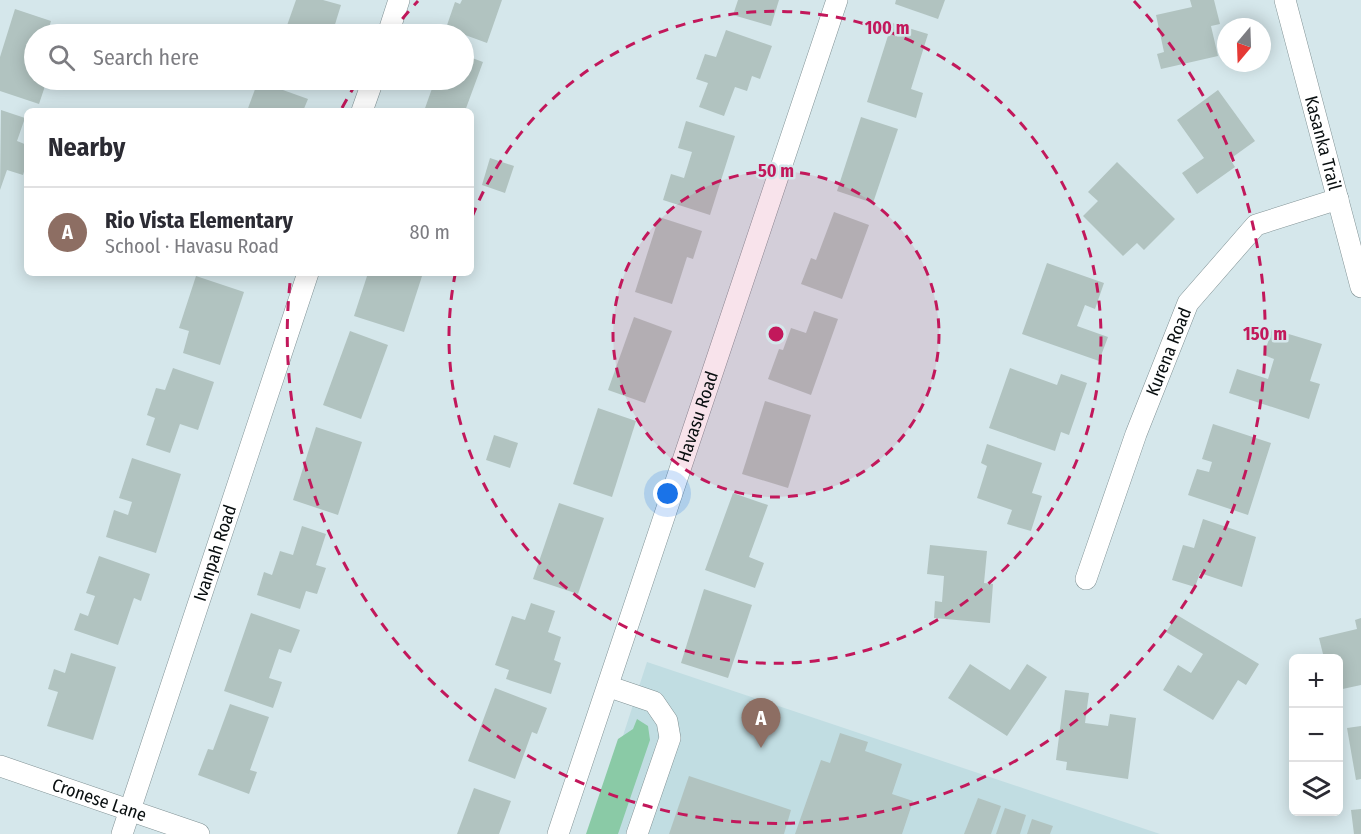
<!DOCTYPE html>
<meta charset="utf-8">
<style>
body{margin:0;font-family:"Fira Sans Condensed",sans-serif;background:#f2f2f3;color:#2b2b33}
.controls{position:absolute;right:18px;bottom:18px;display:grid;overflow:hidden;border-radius:9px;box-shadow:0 3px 15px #0003}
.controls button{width:54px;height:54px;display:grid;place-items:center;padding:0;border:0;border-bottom:2px solid #e1e1e2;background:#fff;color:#2b2b33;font:30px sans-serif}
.compass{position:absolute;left:1217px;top:18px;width:54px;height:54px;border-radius:50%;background:#fff;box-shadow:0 3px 15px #0003;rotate:199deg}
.you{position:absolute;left:668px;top:494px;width:21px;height:21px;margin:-15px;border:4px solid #fff;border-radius:50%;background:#1a73e8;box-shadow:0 0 0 9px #1a73e833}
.badge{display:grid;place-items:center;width:39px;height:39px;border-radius:50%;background:#111827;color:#fff;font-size:20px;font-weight:700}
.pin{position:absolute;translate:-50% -50px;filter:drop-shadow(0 2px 3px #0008)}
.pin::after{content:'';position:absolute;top:32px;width:21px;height:18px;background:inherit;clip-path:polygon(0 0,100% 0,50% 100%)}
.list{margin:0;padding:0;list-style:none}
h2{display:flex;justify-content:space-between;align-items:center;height:78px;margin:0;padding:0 24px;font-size:26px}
h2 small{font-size:20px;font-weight:400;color:#7c7c81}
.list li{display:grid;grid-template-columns:39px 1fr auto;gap:18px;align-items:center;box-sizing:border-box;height:90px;padding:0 24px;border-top:2px solid #e1e1e2}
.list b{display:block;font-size:22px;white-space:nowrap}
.list p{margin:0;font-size:20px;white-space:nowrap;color:#7c7c81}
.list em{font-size:20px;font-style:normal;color:#7c7c81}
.icon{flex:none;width:33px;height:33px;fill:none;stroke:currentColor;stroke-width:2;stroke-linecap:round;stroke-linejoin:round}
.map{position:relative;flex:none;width:1361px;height:834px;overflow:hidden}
.search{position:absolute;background:#fff;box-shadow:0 3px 15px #0003;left:24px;top:24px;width:450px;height:66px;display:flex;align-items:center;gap:15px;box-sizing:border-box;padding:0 21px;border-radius:33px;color:#7c7c81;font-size:22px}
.panel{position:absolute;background:#fff;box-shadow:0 3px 15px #0003;left:24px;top:108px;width:450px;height:168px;border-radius:9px}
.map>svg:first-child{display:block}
.built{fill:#c1dde2}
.green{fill:#8acaa6}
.building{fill:#b1c3c0}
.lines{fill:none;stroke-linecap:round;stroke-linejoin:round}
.minor-casing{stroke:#819295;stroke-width:22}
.minor{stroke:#fff;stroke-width:21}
.ring{fill:none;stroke:#c2185b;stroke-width:3;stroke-dasharray:10 8}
.labels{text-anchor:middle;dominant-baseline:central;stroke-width:5;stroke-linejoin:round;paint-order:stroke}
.street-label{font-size:18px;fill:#080e0f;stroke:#d5e7eb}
.centre{fill:#c2185b;stroke:#d5e7eb;stroke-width:3}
.ring-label{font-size:18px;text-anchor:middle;font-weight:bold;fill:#c2185b;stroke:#d5e7eb;stroke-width:5;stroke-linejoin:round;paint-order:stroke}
</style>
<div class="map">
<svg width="1361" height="834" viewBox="0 0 1361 834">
<rect width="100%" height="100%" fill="#d5e7eb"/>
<!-- built -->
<polygon class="built" points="647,662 1160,834 591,834"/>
<!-- green -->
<polygon class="green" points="637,719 648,726 650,740 618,834 586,834 618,739 633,729"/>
<!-- building -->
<g class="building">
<polygon points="296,0 323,0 341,5 332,34 284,34"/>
<polygon points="462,0 502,0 487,43 446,28 455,2 460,4"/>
<polygon points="738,0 779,0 771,26 733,15"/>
<polygon points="896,0 945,0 938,19 895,4"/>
<polygon points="1190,0 1214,0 1220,24 1211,26 1218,56 1161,69 1157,54 1164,52 1156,15 1192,7"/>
<polygon points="15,9 51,21 47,34 34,34 34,80 47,80 39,104 0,91 0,57"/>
<polygon points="892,23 928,34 911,89 923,93 916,118 867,102"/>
<polygon points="726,30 772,46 760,79 752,76 747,91 735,87 724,116 699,107 708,83 696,79 705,54 716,57"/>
<polygon points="464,55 483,62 465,111 424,111 435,80 464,80"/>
<polygon points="258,81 308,99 303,111 247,111"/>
<polygon points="1218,90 1255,141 1230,159 1235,167 1197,194 1182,173 1204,158 1177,120"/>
<polygon points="1,110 25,118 17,141 27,145 27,162 23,175 7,170 0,190"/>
<polygon points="861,117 898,129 873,203 837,191"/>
<polygon points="686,121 735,136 710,215 663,200 671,174 684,178 692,152 678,148"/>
<polygon points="490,158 514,166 505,193 482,185"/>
<polygon points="1117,162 1175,219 1144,250 1137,243 1123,256 1083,216 1098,201 1088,192"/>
<polygon points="834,212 869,225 842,299 801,284 811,258 816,260"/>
<polygon points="659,217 702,231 693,259 687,257 672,304 635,292"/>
<polygon points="1047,263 1104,283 1095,309 1085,305 1077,326 1108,337 1099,361 1022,334"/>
<polygon points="368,273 423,273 404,332 354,316"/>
<polygon points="196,276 244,292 220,365 183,353 189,331 179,328"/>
<polygon points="814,311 838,319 811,395 768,379 779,349 783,350 791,328 806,333"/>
<polygon points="634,317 672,331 645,403 608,390"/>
<polygon points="1272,329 1322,344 1310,381 1320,384 1309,419 1229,393 1237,369 1268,379 1274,359 1264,355"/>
<polygon points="350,331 388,345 361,419 323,405"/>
<polygon points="173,368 214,382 198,430 180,424 170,453 146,445 155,418 147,415 156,388 165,390"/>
<polygon points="1010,368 1057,385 1061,374 1087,383 1069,435 1061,432 1055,451 989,428"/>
<polygon points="765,401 811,415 788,488 742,474"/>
<polygon points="598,408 636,421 612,497 573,484"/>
<polygon points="1213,424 1271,443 1248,515 1188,495 1197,469 1209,472 1212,462 1202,459"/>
<polygon points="316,427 362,442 338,515 293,500"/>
<polygon points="494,435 518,443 510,468 486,460"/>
<polygon points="987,444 1042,463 1032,493 1042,496 1031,531 1007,524 1012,510 977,498 987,466 981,463"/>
<polygon points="132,458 181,474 156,553 106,537 114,510 128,515 132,502 119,498"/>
<polygon points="733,493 768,505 749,557 764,563 755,588 705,570"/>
<polygon points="559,503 604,518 578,594 533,579"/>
<polygon points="1203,519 1256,537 1242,587 1200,573 1195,587 1172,580 1183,545 1194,548"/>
<polygon points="302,526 326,534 316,565 326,568 317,594 306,591 300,609 257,595 264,572 272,575 280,551 293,555"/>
<polygon points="930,545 987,551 984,583 993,584 990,623 934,618 935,601 942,602 944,576 927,574"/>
<polygon points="99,556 150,574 141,601 134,598 118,645 74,630 80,613 88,616 95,596 86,593"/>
<polygon points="704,589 752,605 728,678 681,663"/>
<polygon points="531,603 555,611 548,632 561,637 554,660 561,663 551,694 506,679 509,670 495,665 512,616 525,620"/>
<polygon points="251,613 300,630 291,653 279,649 269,678 282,682 273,708 224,691"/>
<polygon points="1177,615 1259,664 1246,685 1238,680 1213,720 1163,690 1178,665 1191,673 1203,654 1166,632"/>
<polygon points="1361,618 1361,685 1338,690 1338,658 1324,658 1319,638 1357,629 1355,620"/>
<polygon points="71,653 116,667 93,740 47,726 58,692 48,689 54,669 65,673"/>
<polygon points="970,664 1010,690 1027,664 1047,677 1007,736 948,698"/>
<polygon points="495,688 547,708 537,734 532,732 515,779 468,761"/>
<polygon points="1065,690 1089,693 1085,723 1108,726 1110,714 1136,718 1128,779 1066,770 1067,762 1056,760"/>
<polygon points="230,704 269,717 250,770 257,772 249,794 198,775 208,749 213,750"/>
<polygon points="1361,726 1361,779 1356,780 1347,728"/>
<polygon points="840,733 868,742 865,751 902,764 892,794 913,801 902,834 795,834 821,760 830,763"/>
<polygon points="689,776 791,810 784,834 669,834"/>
<polygon points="474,788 511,801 499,834 457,834"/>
<polygon points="978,798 1001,806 991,834 964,834"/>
<polygon points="1005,808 1026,815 1020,834 996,834"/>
<polygon points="1361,809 1361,834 1354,834 1351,810"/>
<polygon points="1032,819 1053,826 1050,834 1027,834"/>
</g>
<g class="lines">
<!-- minor casing -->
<g class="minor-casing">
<g id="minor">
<path id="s1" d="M1285,0L1361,287"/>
<polyline points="388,34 399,0"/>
<polyline points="362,111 373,80"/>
<path id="s2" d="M1086,579L1136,434L1188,303L1256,225L1338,199"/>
<polyline points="610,687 654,702 667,721 670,738 637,834"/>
<path id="s3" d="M0,766L199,834"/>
<path id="s4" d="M122,834L308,273"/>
<path id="s5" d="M558,834L837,0"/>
</g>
</g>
<!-- minor -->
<use href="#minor" class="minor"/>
</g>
<!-- distance rings -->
<circle cx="776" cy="334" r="163" fill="#c2185b" fill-opacity=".12"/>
<g class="ring">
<circle cx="776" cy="334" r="163"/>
<path d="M472 217A326 326 0 1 1 455 275"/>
<path d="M342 108A489 489 0 0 1 357 82M391 33A489 489 0 0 1 418 1M1134 1A489 489 0 1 1 291 274"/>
</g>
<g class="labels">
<!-- street labels -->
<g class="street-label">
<text stroke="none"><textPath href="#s1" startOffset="148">Kasanka Trail</textPath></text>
<text stroke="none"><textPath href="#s2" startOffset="242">Kurena Road</textPath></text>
<text stroke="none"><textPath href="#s5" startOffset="440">Havasu Road</textPath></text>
<text stroke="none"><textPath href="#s4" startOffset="296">Ivanpah Road</textPath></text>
<text stroke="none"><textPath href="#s3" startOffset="105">Cronese Lane</textPath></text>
</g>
</g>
<circle cx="776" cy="334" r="9" class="centre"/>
<g class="ring-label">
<text x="887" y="34">100 m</text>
<text x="776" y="177">50 m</text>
<text x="1265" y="340">150 m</text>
</g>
</svg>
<div class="controls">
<button>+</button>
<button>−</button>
<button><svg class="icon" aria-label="layers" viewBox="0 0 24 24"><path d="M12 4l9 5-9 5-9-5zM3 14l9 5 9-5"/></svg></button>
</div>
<svg class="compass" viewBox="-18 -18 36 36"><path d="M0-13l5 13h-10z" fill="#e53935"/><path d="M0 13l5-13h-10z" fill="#7c7c81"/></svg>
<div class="you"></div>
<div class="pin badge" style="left:761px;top:748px;background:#8d6e63">A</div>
<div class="search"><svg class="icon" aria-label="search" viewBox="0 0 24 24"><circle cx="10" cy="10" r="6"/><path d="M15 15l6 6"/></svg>Search here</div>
<section class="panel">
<h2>Nearby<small></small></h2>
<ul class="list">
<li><span class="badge" style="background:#8d6e63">A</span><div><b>Rio Vista Elementary</b><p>School · Havasu Road</p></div><em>80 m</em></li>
</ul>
</section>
</div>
